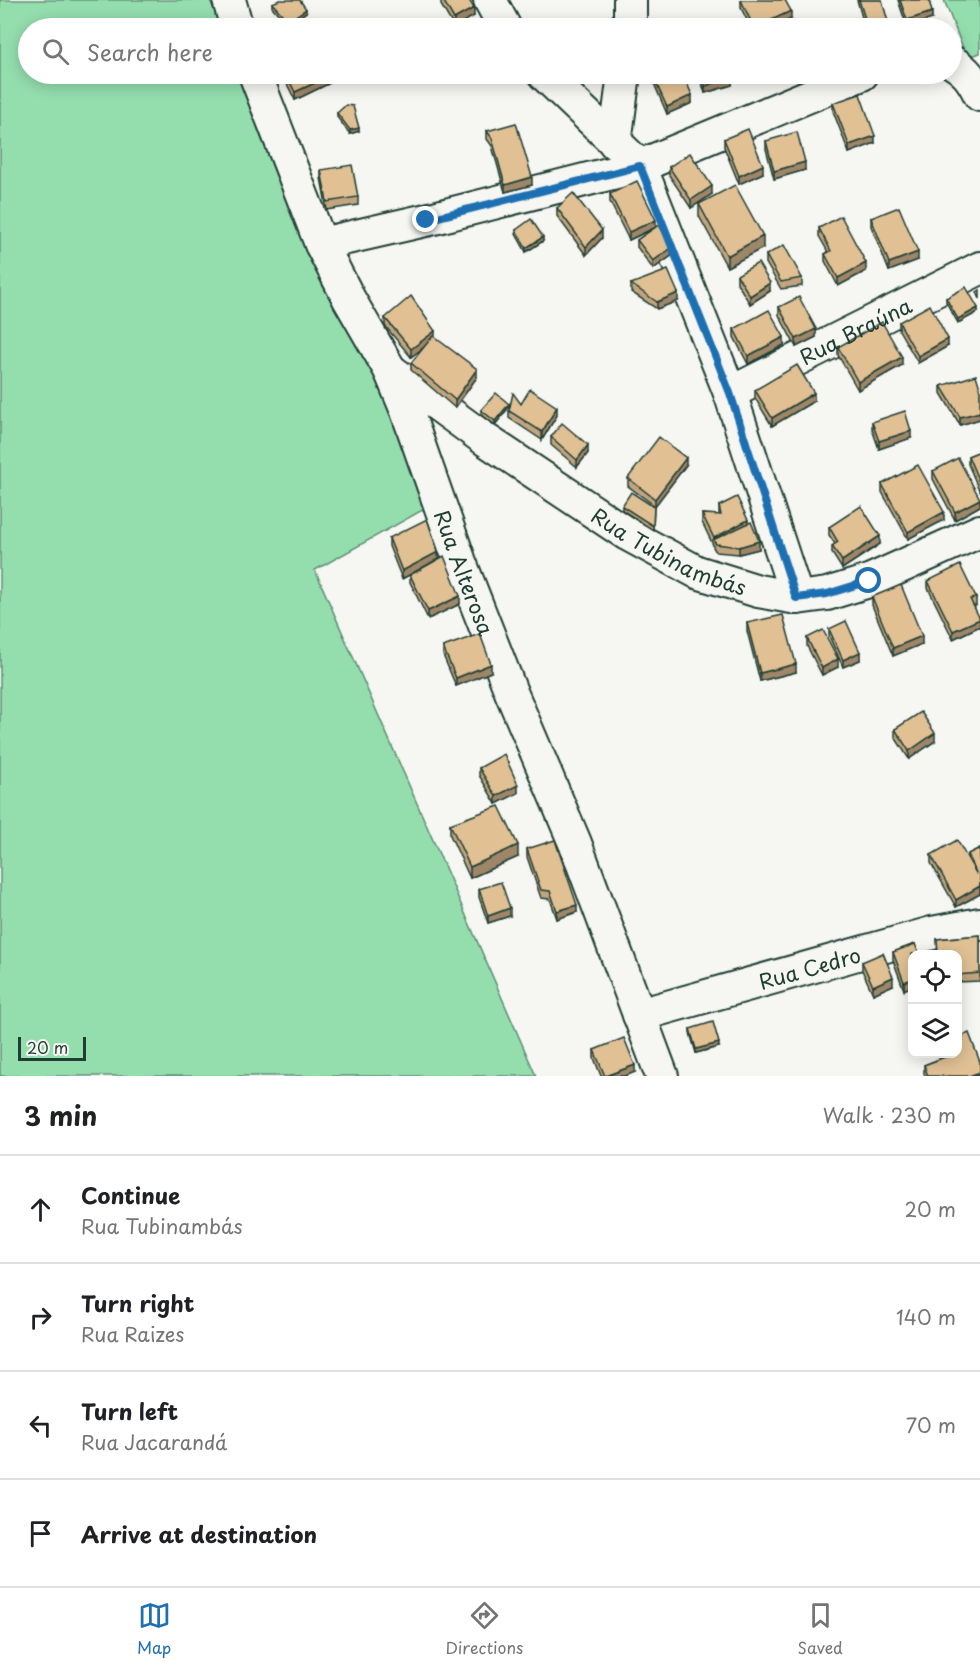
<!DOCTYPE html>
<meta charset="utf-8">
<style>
body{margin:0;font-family:"Playpen Sans",sans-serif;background:#f2f2f2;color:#202124}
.controls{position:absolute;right:18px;bottom:18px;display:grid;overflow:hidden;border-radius:12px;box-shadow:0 3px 15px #0003}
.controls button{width:54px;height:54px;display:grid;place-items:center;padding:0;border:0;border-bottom:2px solid #e0e0e0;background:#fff;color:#202124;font:30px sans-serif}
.scale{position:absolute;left:18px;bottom:15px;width:68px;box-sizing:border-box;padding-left:6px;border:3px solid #1f3d34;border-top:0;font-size:16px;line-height:21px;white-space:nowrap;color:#1f3d34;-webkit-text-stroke:4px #f6f6f2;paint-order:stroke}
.stop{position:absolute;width:18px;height:18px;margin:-14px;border:4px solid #1f6fb2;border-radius:50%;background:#fff}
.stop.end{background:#1f6fb2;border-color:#fff;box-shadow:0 2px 6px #0008}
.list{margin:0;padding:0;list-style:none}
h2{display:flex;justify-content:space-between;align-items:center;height:78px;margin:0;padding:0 24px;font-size:26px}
h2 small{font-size:20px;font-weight:400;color:#757577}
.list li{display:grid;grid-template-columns:39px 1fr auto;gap:18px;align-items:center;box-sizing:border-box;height:108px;padding:0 24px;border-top:2px solid #e0e0e0}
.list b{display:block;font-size:22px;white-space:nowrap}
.list p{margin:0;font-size:20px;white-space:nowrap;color:#757577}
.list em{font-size:20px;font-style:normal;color:#757577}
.icon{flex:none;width:33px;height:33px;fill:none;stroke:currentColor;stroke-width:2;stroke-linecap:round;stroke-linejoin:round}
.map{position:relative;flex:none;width:980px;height:1076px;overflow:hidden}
.search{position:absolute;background:#fff;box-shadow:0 3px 15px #0003;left:18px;right:18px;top:18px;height:66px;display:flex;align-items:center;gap:15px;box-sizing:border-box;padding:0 21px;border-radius:33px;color:#757577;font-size:22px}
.sheet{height:510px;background:#fff}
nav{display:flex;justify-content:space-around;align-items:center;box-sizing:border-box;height:84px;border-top:2px solid #e0e0e0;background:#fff;font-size:16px;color:#757577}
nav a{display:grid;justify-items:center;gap:3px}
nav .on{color:#1f6fb2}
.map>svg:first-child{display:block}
.green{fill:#94deae;stroke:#5a8e71;stroke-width:1.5}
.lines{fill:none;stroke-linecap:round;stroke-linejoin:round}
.minor-casing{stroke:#1f3d34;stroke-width:36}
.minor{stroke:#f6f6f2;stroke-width:32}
.wall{fill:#c2a57f;stroke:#1f3d34;stroke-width:1.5}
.shaded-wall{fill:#9e8668;stroke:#1f3d34;stroke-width:1.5}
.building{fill:#e1c094;stroke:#1f3d34;stroke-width:1.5}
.route{stroke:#1f6fb2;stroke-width:8}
.labels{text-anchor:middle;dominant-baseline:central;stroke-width:6;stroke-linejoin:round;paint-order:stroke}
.street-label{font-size:21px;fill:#1f3d34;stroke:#f6f6f2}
</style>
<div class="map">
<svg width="980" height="1076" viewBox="0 0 980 1076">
<rect width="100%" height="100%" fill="#f6f6f2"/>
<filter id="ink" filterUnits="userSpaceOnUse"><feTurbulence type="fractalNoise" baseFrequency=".0167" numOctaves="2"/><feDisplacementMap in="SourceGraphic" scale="12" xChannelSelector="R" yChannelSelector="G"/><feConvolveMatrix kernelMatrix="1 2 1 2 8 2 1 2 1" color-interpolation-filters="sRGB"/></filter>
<g filter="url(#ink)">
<!-- green -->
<g class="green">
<polygon points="0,0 210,0 222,28 28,28 28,74 241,74 365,348 428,507 315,570 536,1076 0,1076"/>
<polygon points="944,0 980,0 980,53 967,58"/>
</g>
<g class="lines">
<!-- minor casing -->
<g class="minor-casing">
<g id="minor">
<polyline points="229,0 237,28"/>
<polyline points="490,0 505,28"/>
<polyline points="630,28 630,0"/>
<path d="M952,62C966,70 973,80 980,95"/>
<path id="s1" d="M255,74L321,244L349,299L390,370L407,411L460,562L511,692L575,843L662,1076"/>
<polyline points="544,74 640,166 730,393 797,598"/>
<polyline points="615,143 624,74"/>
<polyline points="321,244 426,220 640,166 862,74"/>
<path id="s2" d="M390,370L486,440L627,534L697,572L758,591L797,598L827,594L869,581L980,531"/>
<path id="s3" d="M730,393L980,268"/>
<path id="s4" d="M639,1015L932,933L980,924"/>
</g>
</g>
<!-- minor -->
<use href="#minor" class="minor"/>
</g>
<!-- wall -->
<g class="wall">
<polygon points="441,0 469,0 474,16 454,27 441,5"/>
<polygon points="741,0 791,19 770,28 751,28 741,8"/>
<polygon points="857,0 882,0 888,28 865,28"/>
<polygon points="898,0 929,0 932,19 907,27"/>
<polygon points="272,3 306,12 288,25 272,7"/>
<polygon points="282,74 329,74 330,83 295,100"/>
<polygon points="650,74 683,74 692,103 667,114"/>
<polygon points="699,74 730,74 732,85 705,93"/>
<polygon points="833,103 875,143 849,153 833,111"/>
<polygon points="337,113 359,131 350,134 337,117"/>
<polygon points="487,131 532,185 505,192 492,146 487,139"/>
<polygon points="724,139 763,173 739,184 724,147"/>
<polygon points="766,141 805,170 774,179 766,149"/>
<polygon points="669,167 712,194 691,208 669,175"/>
<polygon points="321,170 358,197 358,205 327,210 321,178"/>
<polygon points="610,194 656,226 674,254 653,269 637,247 637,240 653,229 629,240 610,202"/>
<polygon points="699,204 763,248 727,267 699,216"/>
<polygon points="557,208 602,238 586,255 557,216"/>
<polygon points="871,218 918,260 889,271 871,226"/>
<polygon points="819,228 866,271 838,286 825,261 825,254 828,252 819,236"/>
<polygon points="516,230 543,241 526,252 516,234"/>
<polygon points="766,255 802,278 802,286 781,289 766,263"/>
<polygon points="737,275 770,291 750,304 737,283"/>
<polygon points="631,284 678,301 657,309 631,292"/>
<polygon points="946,298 978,312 958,323 946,302"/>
<polygon points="779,307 816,337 796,347 779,315"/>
<polygon points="385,318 435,338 477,377 455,408 411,370 411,363 424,347 411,357 385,326"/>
<polygon points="899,322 948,346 918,363 899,330"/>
<polygon points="734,329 784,345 748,364 734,337"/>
<polygon points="838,347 902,365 858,390 838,355"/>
<polygon points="941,386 980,388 980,419 960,425 941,393"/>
<polygon points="755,390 814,401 772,426 755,398"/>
<polygon points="521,404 557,415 542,440 509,418 509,411"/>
<polygon points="509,407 495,425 481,414 481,410"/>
<polygon points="872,422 911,438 879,449 872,429"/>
<polygon points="551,437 588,453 577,467 551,445"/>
<polygon points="980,451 980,492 968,464 968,456"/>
<polygon points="686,465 655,506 628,486 628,478"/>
<polygon points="933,471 980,506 955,520 933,479"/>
<polygon points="882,484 944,520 908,539 882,492"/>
<polygon points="622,506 654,507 653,530 622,510"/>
<polygon points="719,506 748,524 759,549 739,554 716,552 713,547 713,545 702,522 702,514 719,515"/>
<polygon points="829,527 880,544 842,569 832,553 832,546 835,544 829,535"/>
<polygon points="389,538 438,559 460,604 428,619 410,582 410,575 413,573 402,579 389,546"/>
<polygon points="928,581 976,598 976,606 974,606 980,626 953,639 928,588"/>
<polygon points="872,597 922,644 893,656 872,605"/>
<polygon points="747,623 796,672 760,681 747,631"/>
<polygon points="829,629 860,660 843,667 829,636"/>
<polygon points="807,638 838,667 822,675 807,646"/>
<polygon points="443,647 491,672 456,686 443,655"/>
<polygon points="895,729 935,741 909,759 895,737"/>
<polygon points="479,768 518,793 496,804 479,775"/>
<polygon points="450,824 518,857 470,878 450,835"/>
<polygon points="980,848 980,894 956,907 931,863 931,855 968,859 968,854"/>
<polygon points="527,849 577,912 557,919 550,899 541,898 527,857"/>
<polygon points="479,889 510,916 488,923 479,897"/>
<polygon points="980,935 980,981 957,982 957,954 938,954 937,939"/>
<polygon points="915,944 904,990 893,960 893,952"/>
<polygon points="862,962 893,985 873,994 862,970"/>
<polygon points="690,1029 719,1047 696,1053 690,1033"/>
<polygon points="594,1050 635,1072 625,1076 601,1076 594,1058"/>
<polygon points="946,1053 957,1053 980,1076 925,1076 924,1073 924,1065 947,1056"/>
</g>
<!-- shaded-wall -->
<g class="shaded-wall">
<polygon points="474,8 474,16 454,27 454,19"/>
<polygon points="306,9 306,12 288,25 288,21"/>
<polygon points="791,11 791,19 770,28 754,28"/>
<polygon points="932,12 932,19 907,27 907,20"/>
<polygon points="888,22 888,28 868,28"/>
<polygon points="330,76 330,83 295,100 295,92"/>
<polygon points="732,77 732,85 705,93 705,86"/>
<polygon points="692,95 692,103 667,114 667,107"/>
<polygon points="359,128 359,131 350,134 350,130"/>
<polygon points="875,136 875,143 849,153 849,145"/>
<polygon points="805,162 805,170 774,179 774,171"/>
<polygon points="763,165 763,173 739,184 739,176"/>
<polygon points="532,177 532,185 505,192 505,185"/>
<polygon points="712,186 712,194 691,208 691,200"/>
<polygon points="656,220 656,227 629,240 629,232"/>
<polygon points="602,230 602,238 586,255 586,247"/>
<polygon points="763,236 763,248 727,267 727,256"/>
<polygon points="543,237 543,241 526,252 526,248"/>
<polygon points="674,246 674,254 653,269 653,261"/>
<polygon points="918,252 918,260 889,271 889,263"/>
<polygon points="866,263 866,271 838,286 838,278"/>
<polygon points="770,283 770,291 750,304 750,296"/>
<polygon points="678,293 678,301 657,309 657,302"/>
<polygon points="978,308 978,312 958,323 958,319"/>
<polygon points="816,329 816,337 796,347 796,339"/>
<polygon points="435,331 435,339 411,357 411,349"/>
<polygon points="784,337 784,345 748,364 748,356"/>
<polygon points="948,339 948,346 918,363 918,356"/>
<polygon points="902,357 902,365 858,390 858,382"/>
<polygon points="477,369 477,377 455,408 455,400"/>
<polygon points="814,393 814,401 772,426 772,418"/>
<polygon points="509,404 509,407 495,425 495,421"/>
<polygon points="557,407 557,415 542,440 542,432"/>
<polygon points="980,412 980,419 960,425 960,417"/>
<polygon points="911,431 911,438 879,449 879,441"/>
<polygon points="588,445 588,453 577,467 577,460"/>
<polygon points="686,458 686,465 655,506 655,499"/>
<polygon points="980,499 980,506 955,520 955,512"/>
<polygon points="944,512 944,520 908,539 908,532"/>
<polygon points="748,520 748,528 714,540 714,538"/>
<polygon points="880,536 880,544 842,569 842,561"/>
<polygon points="759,541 759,549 739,554 739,547"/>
<polygon points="438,552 438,559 402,579 402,571"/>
<polygon points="460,596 460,604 428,619 428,611"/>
<polygon points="980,619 980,626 953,639 953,631"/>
<polygon points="922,636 922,644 893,656 893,648"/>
<polygon points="860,652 860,660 843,667 843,660"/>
<polygon points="838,659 838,667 822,675 822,668"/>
<polygon points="491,664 491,672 456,686 456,678"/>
<polygon points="796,664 796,672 760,681 760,673"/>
<polygon points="935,733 935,741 909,759 909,751"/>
<polygon points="518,785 518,793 496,804 496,796"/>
<polygon points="518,845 518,857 470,878 470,867"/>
<polygon points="980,886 980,894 956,907 956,900"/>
<polygon points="577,905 577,912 557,919 557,911"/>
<polygon points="510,908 510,916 488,923 488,916"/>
<polygon points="893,977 893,985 873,994 873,986"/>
<polygon points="912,979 912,986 904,990 904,982"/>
<polygon points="719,1043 719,1047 696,1053 696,1049"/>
<polygon points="635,1065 635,1072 625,1076 606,1076"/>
<polygon points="980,1072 980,1076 969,1076"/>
</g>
<!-- building -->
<g class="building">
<polygon points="280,0 300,0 306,9 288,21 272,3"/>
<polygon points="443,0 469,0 474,8 454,19"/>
<polygon points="741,0 785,0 791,11 754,28"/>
<polygon points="859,0 882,0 888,22 868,28"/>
<polygon points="900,0 929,0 932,12 907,20"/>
<polygon points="286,74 329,74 330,76 295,92"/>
<polygon points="652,74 683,74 692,95 667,107"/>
<polygon points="702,74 730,74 732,77 705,86"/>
<polygon points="860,94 875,136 849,145 833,103"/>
<polygon points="346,105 353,106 359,128 350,130 337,113"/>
<polygon points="516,123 532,177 505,185 492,138 487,131"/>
<polygon points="748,129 763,165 739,176 724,139"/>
<polygon points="797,132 805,162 774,171 766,141"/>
<polygon points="690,153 712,186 691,200 669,167"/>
<polygon points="352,165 358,197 327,202 321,170"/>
<polygon points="637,181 656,220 629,232 610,194"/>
<polygon points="735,185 763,236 727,256 699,204"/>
<polygon points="573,193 602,230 586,247 557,208"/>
<polygon points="899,207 918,252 889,263 871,218"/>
<polygon points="841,216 866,263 838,278 825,254 831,251 819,228"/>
<polygon points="531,219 543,237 526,248 516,230"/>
<polygon points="659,225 674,246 653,261 637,240"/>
<polygon points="784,245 802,278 781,282 766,255"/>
<polygon points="758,263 770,283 750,296 737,275"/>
<polygon points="668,270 678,293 657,302 631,284"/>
<polygon points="966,287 978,308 958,319 946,298"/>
<polygon points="980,290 980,299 977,292"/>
<polygon points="411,296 435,331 411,349 385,318"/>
<polygon points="799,297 816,329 796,339 779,307"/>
<polygon points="930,305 948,339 918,356 899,322"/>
<polygon points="769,310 784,337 748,356 734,329"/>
<polygon points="882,322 902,357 858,382 838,347"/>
<polygon points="433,336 477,369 455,400 411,363"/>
<polygon points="797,365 814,393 772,418 755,390"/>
<polygon points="976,375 980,388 980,412 960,417 941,386"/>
<polygon points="530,389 557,407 542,432 509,411 513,393 521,404"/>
<polygon points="496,393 509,404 495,421 481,410"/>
<polygon points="905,411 911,431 879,441 872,422"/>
<polygon points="562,423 588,445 577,460 551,437"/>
<polygon points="659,437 686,458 655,499 628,478"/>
<polygon points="980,451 980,484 968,456"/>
<polygon points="958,458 980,499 955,512 933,471"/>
<polygon points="918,465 944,512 908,532 882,484"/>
<polygon points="631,492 654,507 653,526 622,506"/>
<polygon points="737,497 748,520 714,538 702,514 721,515 719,506"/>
<polygon points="861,506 880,536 842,561 832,546 838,542 829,527"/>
<polygon points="427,519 438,552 402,571 389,538"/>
<polygon points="751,522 759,541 739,547 716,544 713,540"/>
<polygon points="444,556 460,596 428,611 410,575"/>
<polygon points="960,565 976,598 970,599 980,619 953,631 928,581"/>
<polygon points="901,585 922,636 893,648 872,597"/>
<polygon points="783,615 796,664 760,673 747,623"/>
<polygon points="846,621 860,652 843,660 829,629"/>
<polygon points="823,630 838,659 822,668 807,638"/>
<polygon points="480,634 491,664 456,678 443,647"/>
<polygon points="921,712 935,733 909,751 895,729"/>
<polygon points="504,754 518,785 496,796 479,768"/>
<polygon points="499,806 518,845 470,867 450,824"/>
<polygon points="555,840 577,905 557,911 550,891 541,890 527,849"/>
<polygon points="957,840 977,875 968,854 980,848 980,886 956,900 931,855"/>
<polygon points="501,882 510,908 488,916 479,889"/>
<polygon points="980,935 980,973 957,975 957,954 938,954 937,939"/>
<polygon points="915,944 919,954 912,954 912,979 904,982 893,952"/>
<polygon points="883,953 893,977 873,986 862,962"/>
<polygon points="713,1022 719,1043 696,1049 690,1029"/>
<polygon points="969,1033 980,1062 980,1072 969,1076 928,1076 924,1065 950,1055 949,1053 957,1053 957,1038"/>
<polygon points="624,1038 635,1065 605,1076 594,1050"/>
</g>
</g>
<g class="lines" filter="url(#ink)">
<!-- route -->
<polyline class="route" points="426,220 640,166 730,393 796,598 827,594 869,581"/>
</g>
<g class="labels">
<!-- street labels -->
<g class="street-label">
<text stroke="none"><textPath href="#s3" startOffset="140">Rua Braúna</textPath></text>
<text stroke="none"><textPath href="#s2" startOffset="334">Rua Tubinambás</textPath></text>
<text stroke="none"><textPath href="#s1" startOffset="542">Rua Alterosa</textPath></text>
<text stroke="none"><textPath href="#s4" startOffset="177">Rua Cedro</textPath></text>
</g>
</g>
</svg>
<div class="controls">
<button><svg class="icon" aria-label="locate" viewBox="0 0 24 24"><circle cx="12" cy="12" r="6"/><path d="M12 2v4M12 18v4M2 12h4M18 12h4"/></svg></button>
<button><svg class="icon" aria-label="layers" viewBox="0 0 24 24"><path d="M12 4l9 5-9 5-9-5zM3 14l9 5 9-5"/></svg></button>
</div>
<div class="scale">20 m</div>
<div class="stop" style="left:869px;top:581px"></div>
<div class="stop end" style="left:426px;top:220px"></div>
<div class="search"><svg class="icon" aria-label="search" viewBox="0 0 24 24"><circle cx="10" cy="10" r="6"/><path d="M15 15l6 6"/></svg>Search here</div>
</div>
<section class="sheet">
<h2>3 min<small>Walk · 230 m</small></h2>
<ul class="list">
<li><svg class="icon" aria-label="ahead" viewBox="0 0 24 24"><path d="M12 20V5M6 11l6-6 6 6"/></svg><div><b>Continue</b><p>Rua Tubinambás</p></div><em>20 m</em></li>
<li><svg class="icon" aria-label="right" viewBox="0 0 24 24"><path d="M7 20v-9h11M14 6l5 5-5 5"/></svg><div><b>Turn right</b><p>Rua Raizes</p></div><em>140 m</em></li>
<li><svg class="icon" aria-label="left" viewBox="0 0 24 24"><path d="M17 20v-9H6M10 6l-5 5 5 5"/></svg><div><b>Turn left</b><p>Rua Jacarandá</p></div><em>70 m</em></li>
<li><svg class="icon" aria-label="arrive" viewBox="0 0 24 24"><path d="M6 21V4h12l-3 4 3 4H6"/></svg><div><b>Arrive at destination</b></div></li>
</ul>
</section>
<nav>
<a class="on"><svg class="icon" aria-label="map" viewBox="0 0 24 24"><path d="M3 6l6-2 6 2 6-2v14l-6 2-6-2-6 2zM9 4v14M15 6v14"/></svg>Map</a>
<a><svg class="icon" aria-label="directions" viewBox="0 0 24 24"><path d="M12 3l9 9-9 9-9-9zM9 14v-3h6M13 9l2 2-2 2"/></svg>Directions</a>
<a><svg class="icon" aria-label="saved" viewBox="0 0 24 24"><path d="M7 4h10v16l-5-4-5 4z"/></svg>Saved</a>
</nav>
